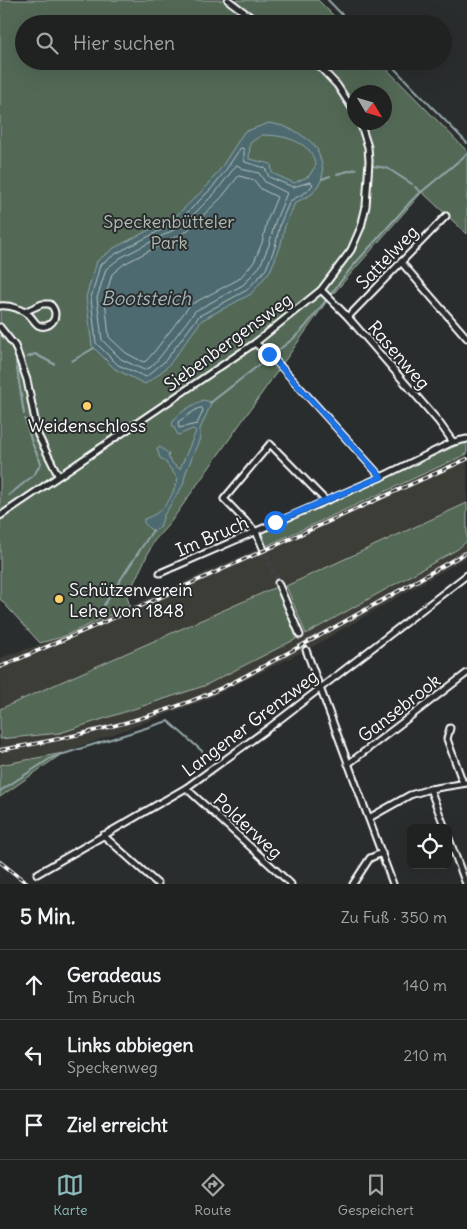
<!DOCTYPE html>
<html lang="de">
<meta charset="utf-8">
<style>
body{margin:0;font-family:Delius,sans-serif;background:#2d2f2f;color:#f1f3f6}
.controls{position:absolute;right:15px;bottom:15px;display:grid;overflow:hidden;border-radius:8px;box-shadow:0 5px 20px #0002}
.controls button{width:45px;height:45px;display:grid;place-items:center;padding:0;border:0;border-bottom:1px solid #3d3f40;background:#202222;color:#f1f3f6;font:25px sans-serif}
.compass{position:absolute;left:347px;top:85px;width:45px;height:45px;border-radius:50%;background:#202222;box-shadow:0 5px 20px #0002;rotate:128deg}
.stop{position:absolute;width:15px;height:15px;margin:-11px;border:4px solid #1a73e8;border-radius:50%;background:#fff}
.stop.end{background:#1a73e8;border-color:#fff;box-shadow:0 1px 5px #0008}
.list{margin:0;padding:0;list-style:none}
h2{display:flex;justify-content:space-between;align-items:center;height:65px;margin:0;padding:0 20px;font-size:21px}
h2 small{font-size:16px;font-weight:400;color:#a2a4a5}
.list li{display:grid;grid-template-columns:32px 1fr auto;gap:15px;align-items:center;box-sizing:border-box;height:70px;padding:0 20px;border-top:1px solid #3d3f40}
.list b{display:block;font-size:19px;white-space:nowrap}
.list p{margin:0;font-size:16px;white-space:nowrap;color:#a2a4a5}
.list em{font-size:16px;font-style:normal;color:#a2a4a5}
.icon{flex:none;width:28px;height:28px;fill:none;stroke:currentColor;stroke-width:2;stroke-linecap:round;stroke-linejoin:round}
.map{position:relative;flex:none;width:467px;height:884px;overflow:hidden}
.search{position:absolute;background:#202222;box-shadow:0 5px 20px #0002;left:15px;right:15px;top:15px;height:55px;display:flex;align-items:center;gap:12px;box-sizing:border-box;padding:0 18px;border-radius:28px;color:#a2a4a5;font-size:19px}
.sheet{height:275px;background:#202222}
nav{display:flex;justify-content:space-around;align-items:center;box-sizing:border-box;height:70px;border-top:1px solid #3d3f40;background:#202222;font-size:14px;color:#a2a4a5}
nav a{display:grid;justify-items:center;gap:2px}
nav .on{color:#8bbbb9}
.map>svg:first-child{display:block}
.built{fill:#3d3c38}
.green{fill:#526956;stroke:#a8b4aa;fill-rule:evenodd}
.water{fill:#4d6b6f;stroke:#94a6a9;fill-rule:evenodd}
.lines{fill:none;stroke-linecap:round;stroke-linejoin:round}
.shore{stroke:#b8c4c5;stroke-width:1}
.stream{stroke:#94a6a9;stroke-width:2}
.street-tunnel{stroke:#3f4243;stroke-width:5;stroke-dasharray:5 2.5;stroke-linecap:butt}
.street-casing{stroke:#fff;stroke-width:9}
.street{stroke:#2a2d2e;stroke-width:5}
.rail-casing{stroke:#fff;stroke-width:4}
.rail{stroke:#2a2d2e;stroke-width:2;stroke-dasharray:5.5;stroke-linecap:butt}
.route{stroke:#1a73e8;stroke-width:6}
.poi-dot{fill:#ffd166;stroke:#2a2d2e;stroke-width:2}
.labels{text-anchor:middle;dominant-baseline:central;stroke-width:4;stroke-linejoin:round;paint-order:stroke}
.park-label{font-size:18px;fill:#b1bcb3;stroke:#2a2d2e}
.street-label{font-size:18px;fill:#fff;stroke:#2a2d2e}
.poi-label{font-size:18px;fill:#fff;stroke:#2a2d2e}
.water-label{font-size:19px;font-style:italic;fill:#a6b5b7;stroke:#2a2d2e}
</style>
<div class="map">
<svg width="467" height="884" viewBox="0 0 467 884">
<rect width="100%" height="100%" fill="#2a2d2e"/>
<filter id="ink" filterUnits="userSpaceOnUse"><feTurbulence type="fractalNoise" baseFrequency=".02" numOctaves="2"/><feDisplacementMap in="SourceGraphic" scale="10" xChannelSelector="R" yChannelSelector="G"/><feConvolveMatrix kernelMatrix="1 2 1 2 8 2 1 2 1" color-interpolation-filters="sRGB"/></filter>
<g filter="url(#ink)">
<!-- built -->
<polygon class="built" points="467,454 467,557 312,647 205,700 63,753 0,765 0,658 62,637"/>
<!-- green -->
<g class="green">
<path d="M0,0H318L342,24H24V61H379L467,151V234L422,192L327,301L170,523L154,541L127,597L130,606L62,637L40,643L0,599ZM354,92H384V122H354Z"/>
<polygon points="467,441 467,454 266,546 262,533"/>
<polygon points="467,503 467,541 458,549 306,634 286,586"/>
<polygon points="276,587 294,630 296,639 204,686 60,733 0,739 0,709"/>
<polygon points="63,753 0,797 0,765"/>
</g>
<!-- water -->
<g class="water">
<path d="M269,123L283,126L297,132L310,141L317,149L322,164L323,173L321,181L312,194L295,203L285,226L280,248L270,271L251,294L202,320L169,365L158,375L145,384L115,369L92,346L86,297L97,261L114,248L176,216L207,186L221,168L244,132ZM262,135C279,135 296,138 309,150C312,153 314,160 316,165L309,176L294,183L272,173L271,164L249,159L250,143Z"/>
<path d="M203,400L211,402V404L200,429V438L186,472L183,485L164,515L160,527L155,531L151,530L144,523V519C165,512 171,499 178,479L164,460L160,458L157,449L160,447L169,454L168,457L173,464L180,469L196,431L193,429L178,435L172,424C176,413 193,405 203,400Z"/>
</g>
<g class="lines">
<!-- shore -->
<g class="shore">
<polygon points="241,148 244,149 244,159 245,162 265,168 269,177 293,187 310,182 313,184 308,191 290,201 280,224 275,247 266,269 247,290 199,316 165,361 146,377 118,365 96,343 91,298 100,265 117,253 180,220 211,189 225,171"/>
<polygon points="237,165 245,170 259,173 265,182 287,193 275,222 269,245 260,266 243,285 195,311 160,357 151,367 144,370 121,359 102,340 97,298 106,269 120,258 183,225 215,193"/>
<polygon points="239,176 254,180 261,189 277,197 267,221 262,243 254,262 239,279 190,305 154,352 146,361 143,362 126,353 109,337 105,299 112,274 124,264 187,231 221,198"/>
<polygon points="202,408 203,411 197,424 179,428 178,422 197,409"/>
</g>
<!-- stream -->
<g class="stream">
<polyline points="328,0 351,24"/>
<polyline points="387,61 467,143"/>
<polyline points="372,166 387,168 412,184"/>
<polyline points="337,174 356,169"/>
<polyline points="322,179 330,176"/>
<polyline points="415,187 421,192"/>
<polyline points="28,357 35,354 54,364"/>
<polyline points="72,361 94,348"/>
<polyline points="16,362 24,414"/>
<polyline points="210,403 294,338 305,327 352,267 413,199 467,154"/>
<polyline points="9,495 34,475 41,463 32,443 25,419"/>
<polyline points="104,605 153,530"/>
<polyline points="95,618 100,611"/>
<polyline points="0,791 51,758 168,721 202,751"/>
</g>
<!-- street-tunnel -->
<g class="street-tunnel">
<polyline points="263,548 278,583"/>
<polyline points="300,635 306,650"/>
</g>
<!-- street casing -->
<g class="street-casing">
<g id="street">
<polyline points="228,0 260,24"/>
<polyline points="314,61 337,85 354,111"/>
<polyline points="401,262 467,338"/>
<polyline points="321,290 348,317 438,421 453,442"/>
<path d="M0,306C10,305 22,309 30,316C33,319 35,323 38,325C46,329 55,323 55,314C55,310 53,307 50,304H42L24,312"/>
<polyline points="348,317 446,216"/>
<polyline points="0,327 15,346 27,380 38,435 58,475"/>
<polyline points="255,343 274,359 381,477"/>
<polyline points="0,516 255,343 321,290 351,250 361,227 366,206 369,161 368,147 360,122"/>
<polyline points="263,548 256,532 224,499 270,444 325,500"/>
<polyline points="160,573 381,477 453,442 467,439"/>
<polyline points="278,583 300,635"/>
<polyline points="306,650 393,884"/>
<polyline points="450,728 447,739 463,783"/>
<polyline points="348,764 467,673"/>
<polyline points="186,788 291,884"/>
<polyline points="430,789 445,828"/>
<polyline points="369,818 410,795 430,789 467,783"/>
<polyline points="103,835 158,884"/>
<polyline points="448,836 466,884"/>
<polyline points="37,874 186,788 270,727 467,575"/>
<polyline points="353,884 370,858 382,853"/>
</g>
</g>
<!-- street -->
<use href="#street" class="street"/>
<!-- rail casing -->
<g class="rail-casing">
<g id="rail">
<polyline points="0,667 132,610 467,459"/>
<path d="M0,750C65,739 129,725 191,701C223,689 255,671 286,654C347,621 407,586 467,552"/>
<polyline points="0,862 28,884"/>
</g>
</g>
<!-- rail -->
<use href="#rail" class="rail"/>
</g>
</g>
<g class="lines" filter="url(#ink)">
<!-- route -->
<polyline class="route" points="269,354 381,477 275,522"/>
</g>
<!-- markers -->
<g class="poi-dot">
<circle cx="87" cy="406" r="5"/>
<circle cx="59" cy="599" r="5"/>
</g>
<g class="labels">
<!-- park labels -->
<g class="park-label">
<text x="169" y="221">Speckenbütteler<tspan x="169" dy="21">Park</tspan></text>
</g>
<!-- street labels -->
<g class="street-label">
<text transform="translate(387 257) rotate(-46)">Sattelweg</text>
<text transform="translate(228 342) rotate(-36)">Siebenbergensweg</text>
<text transform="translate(399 355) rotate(49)">Rasenweg</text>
<text transform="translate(212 536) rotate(-23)">Im Bruch</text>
<text transform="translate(399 708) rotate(-38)">Gansebrook</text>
<text transform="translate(250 723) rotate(-37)">Langener Grenzweg</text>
<text transform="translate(248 826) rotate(43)">Polderweg</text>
</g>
<!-- poi labels -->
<g class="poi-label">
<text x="87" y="425">Weidenschloss</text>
<text x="69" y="589" text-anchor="start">Schützenverein<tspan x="69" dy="21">Lehe von 1848</tspan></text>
</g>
<!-- water labels -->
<g class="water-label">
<text x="146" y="298">Bootsteich</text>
</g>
</g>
</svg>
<div class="controls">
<button><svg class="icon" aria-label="locate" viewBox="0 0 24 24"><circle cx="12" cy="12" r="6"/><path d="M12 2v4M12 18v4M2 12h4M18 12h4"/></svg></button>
</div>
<svg class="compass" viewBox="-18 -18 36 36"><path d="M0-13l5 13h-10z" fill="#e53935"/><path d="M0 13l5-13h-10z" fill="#a2a4a5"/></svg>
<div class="stop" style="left:275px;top:522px"></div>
<div class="stop end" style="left:269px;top:354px"></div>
<div class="search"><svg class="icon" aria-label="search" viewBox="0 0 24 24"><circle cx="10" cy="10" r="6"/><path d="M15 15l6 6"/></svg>Hier suchen</div>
</div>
<section class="sheet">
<h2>5 Min.<small>Zu Fuß · 350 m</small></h2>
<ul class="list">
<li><svg class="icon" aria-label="ahead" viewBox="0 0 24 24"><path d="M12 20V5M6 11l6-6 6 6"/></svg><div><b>Geradeaus</b><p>Im Bruch</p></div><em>140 m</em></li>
<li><svg class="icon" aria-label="left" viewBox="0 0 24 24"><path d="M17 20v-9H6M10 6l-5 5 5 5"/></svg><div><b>Links abbiegen</b><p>Speckenweg</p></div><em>210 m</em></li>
<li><svg class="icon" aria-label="arrive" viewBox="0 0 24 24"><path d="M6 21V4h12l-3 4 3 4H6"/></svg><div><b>Ziel erreicht</b></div></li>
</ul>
</section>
<nav>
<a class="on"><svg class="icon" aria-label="map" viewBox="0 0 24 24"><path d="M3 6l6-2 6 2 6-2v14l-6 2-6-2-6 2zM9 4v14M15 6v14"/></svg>Karte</a>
<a><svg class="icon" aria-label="directions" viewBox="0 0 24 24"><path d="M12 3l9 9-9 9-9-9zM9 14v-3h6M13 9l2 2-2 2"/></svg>Route</a>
<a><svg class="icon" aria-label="saved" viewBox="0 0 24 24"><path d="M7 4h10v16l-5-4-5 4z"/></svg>Gespeichert</a>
</nav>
